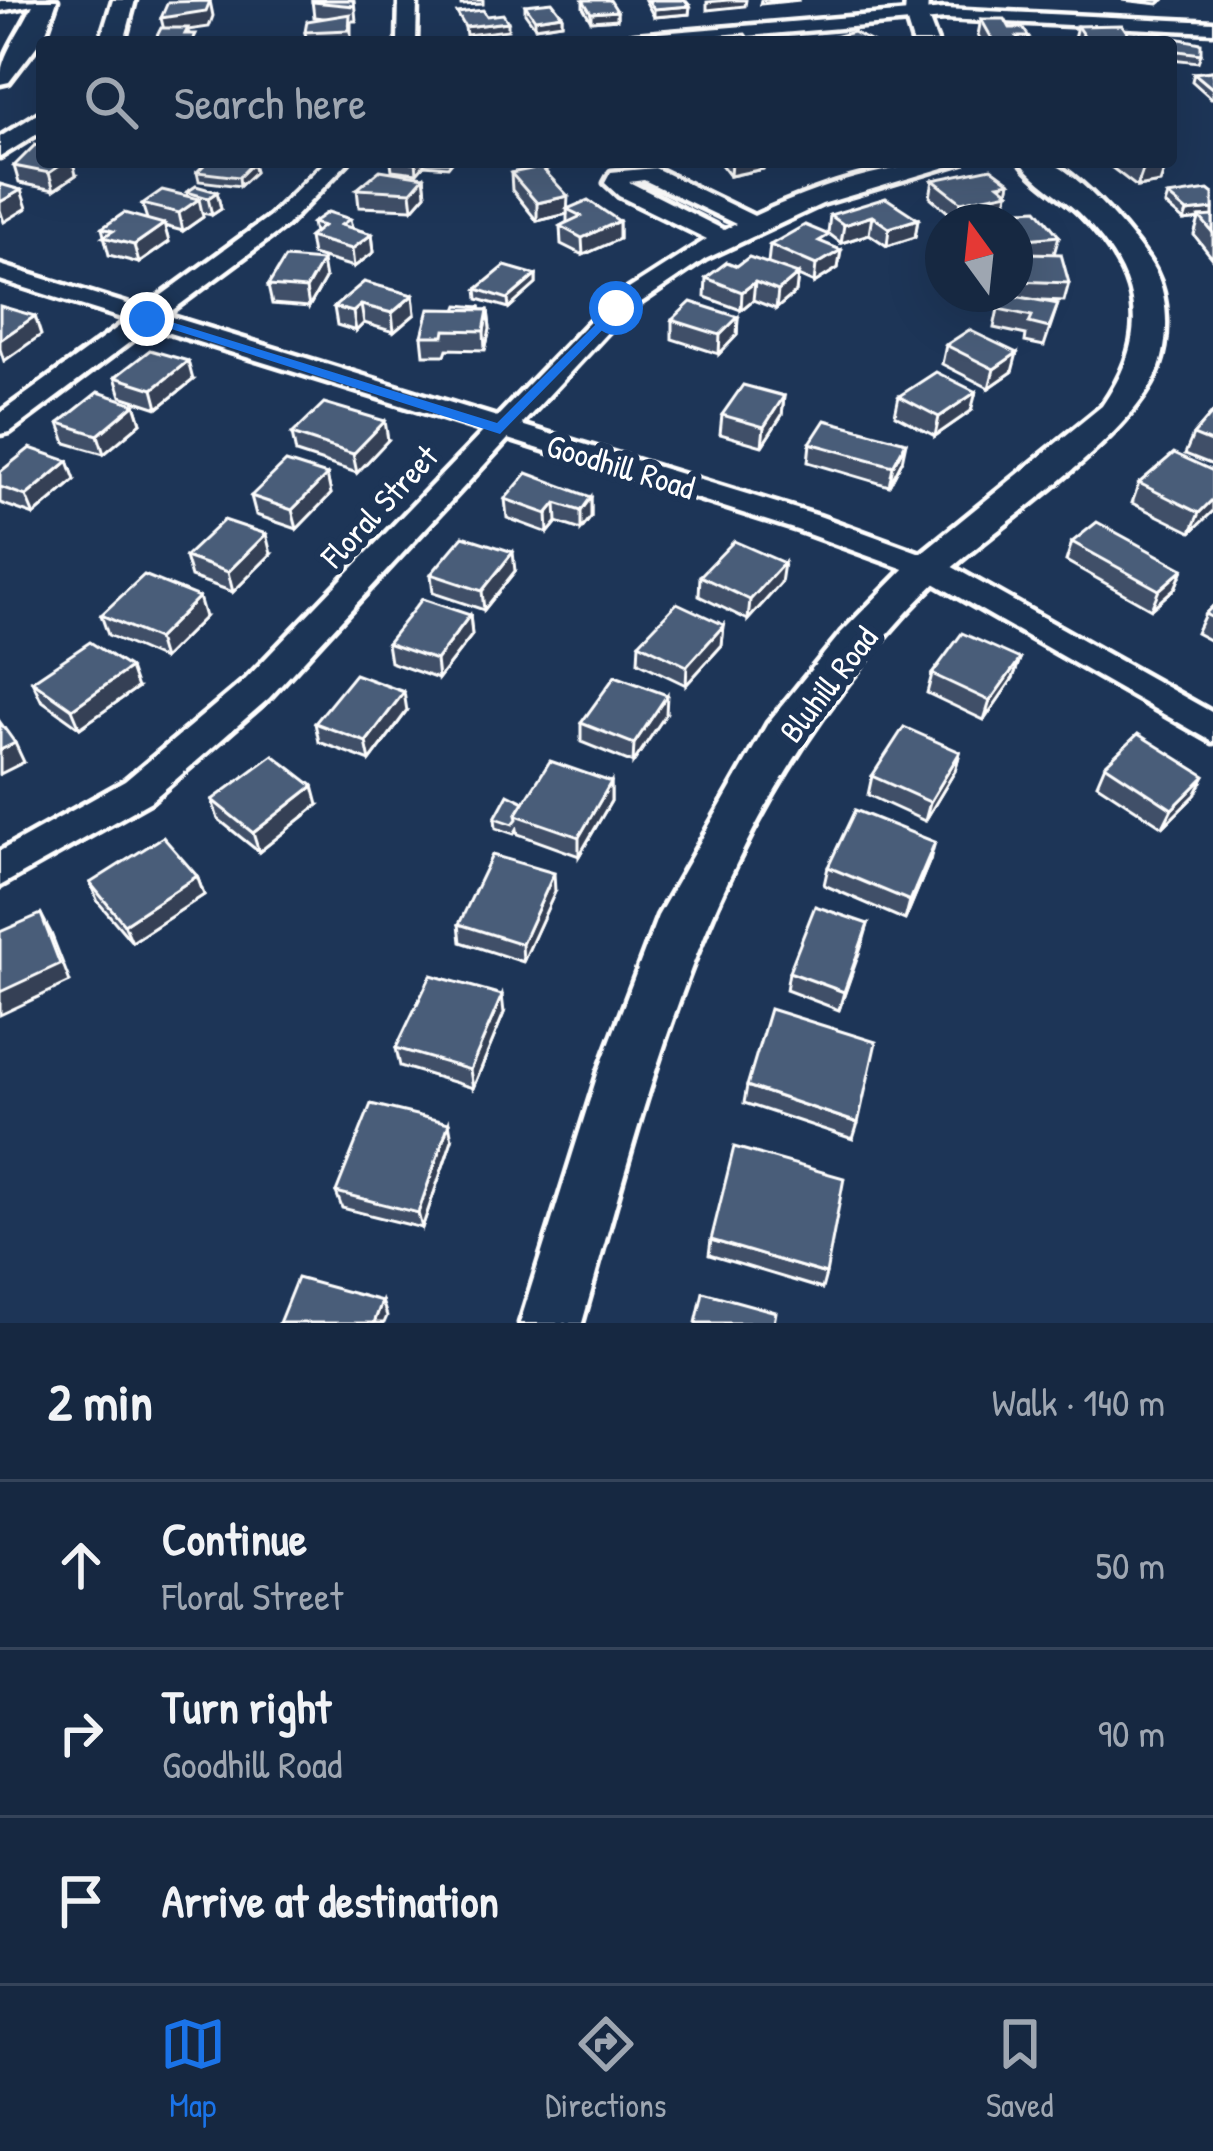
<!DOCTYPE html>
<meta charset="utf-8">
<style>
body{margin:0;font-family:"Patrick Hand",sans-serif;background:#23344c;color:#f1f3f6}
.compass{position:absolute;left:925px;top:204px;width:108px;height:108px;border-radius:50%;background:#162841;box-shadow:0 12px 48px #0002;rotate:345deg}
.stop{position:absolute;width:36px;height:36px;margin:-27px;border:9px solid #1a73e8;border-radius:50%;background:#fff}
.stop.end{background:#1a73e8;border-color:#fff;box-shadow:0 3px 12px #0008}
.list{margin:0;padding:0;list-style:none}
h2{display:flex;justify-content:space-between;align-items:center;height:156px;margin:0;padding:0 48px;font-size:51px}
h2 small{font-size:39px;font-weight:400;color:#9ea6b1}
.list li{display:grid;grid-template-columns:78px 1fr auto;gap:36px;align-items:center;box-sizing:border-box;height:168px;padding:0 48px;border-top:3px solid #35445a}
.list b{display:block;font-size:45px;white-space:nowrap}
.list p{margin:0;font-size:39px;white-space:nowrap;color:#9ea6b1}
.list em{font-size:39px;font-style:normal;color:#9ea6b1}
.icon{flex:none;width:66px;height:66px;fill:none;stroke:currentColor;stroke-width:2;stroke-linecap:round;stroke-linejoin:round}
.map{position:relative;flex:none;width:1213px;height:1323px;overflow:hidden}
.search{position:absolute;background:#162841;box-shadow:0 12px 48px #0002;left:36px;right:36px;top:36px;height:132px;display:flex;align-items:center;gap:30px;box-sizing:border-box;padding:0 42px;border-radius:12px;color:#9ea6b1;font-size:45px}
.sheet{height:660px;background:#162841}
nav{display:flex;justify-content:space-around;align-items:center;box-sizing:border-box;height:168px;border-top:3px solid #35445a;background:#162841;font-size:33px;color:#9ea6b1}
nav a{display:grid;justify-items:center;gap:6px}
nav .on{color:#1a73e8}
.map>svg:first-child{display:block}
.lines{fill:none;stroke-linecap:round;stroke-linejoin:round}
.minor-casing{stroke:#fff;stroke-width:9}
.tertiary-casing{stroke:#fff;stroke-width:9}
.minor{fill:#1d3557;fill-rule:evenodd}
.tertiary{fill:#1d3557;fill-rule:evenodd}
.wall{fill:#405068;stroke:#fff;stroke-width:3}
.shaded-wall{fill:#344155;stroke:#fff;stroke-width:3}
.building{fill:#4a5d79;stroke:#fff;stroke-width:3}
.route{fill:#1a73e8}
.labels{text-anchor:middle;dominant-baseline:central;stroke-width:12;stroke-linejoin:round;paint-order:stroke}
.street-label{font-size:33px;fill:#fff;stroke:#1d3557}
</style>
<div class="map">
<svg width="1213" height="1323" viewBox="0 0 1213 1323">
<rect width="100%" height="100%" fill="#1d3557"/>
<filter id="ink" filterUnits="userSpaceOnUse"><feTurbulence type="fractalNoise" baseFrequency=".00833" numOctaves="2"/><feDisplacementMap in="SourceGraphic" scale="24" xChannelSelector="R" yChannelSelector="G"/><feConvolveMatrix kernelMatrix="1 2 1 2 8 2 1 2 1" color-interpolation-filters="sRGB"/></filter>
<g filter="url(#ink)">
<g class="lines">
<!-- minor casing -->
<g class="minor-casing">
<g id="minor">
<polygon points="399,0 417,0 416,42 398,42"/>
<polygon points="0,1 54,0 55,1 0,11"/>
<polygon points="945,9 1213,22 1213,32 945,19 677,42 603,42 612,37"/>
<path d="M325,162H348L286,226L166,315L497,417L607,303L707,239L619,196L605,183L611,172L655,168L754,216C818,186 892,162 963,162L822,204L705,259L625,313L521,425L819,516L940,560L1213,713V742L918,574L797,530L508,439L269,698L151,801L0,886V851L125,781L245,680L484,431L150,327L10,432L0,434V413L128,320L0,280V265L143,309L270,216ZM644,180L736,224L724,230L629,182Z"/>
</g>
</g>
<!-- tertiary casing -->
<g class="tertiary-casing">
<g id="tertiary">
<path d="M35,0H57L45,35L9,82L0,84C0,53 23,30 35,0Z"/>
<polygon points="113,0 135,0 124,42 100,42"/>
<polygon points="906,0 928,0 927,16 937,42 913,42 905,16"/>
<polygon points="42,111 42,131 0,157 0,137"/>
<path d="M1021,162C1029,162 1040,160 1048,162C1076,169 1142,245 1155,271C1169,298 1169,340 1159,368C1135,436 1001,523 945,574C919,598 893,626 871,654C705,850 650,1083 582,1323H520L599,1071L658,916L768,723L841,633L915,558L1102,406C1153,333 1141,274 1078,212C1060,195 1036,182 1021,162Z"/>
</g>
</g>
<!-- minor -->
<use href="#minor" class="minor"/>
<!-- tertiary -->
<use href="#tertiary" class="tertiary"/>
</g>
<!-- wall -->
<g class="wall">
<polygon points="312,0 354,0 356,21 351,21 351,42 307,42 305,32 324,18 314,17"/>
<polygon points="460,0 483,0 483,4 461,5"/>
<polygon points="583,0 617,11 617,19 591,21 583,7"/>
<polygon points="645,0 685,0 690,6 689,14 654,17"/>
<polygon points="1122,0 1163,0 1158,4"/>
<polygon points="525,5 562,15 562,23 535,27 525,13"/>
<polygon points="981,19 1010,28 1029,37 1028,42 982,42 978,35"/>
<polygon points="1077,26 1134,42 1073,42"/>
<polygon points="1160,35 1201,54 1198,62 1171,59 1171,42 1158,42"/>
<polygon points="1213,71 1213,98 1211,98 1192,81 1194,73"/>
<polygon points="391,162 452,162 448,167 424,165 417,173 392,170"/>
<polygon points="522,162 560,162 545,170 568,208 619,221 619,239 583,255 561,244 560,226 567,222 567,214 537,221 512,190 511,173 537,167"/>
<polygon points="719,162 764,162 763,169 730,176"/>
<polygon points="1107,162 1167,162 1160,183 1137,187 1107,164"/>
<polygon points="253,163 255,172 240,186 199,181 197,172"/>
<polygon points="14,166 76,175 54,190 19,183"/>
<polygon points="424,177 426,194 413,209 359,207 357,189"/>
<polygon points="933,180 1008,191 1005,209 994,212 1059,236 1054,254 1069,283 1064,301 1042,300 1058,304 1044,346 1025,342 1026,335 994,328 998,309 1015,294 1015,262 1025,263 1026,256 1015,257 1015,222 987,222 989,213 957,220 930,197"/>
<polygon points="187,192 217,192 221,209 212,215 202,213 203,217 183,231 164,226 169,242 139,263 109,255 102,228 147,219 142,204 188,196"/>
<polygon points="1213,194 1213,259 1194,235 1199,219 1184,221 1165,205 1168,196"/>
<polygon points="830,215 918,219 915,237 887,246 869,234 841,243 828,233"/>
<polygon points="350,219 352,228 372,234 374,252 354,267 312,255 309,237 314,233 312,223"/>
<polygon points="770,245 828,245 841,250 838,268 814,283 798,276 796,292 776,309 753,300 741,310 705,297 706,278 737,266 768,263"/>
<polygon points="536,275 536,284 509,308 478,299 477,289"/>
<polygon points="325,279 309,307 272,304 268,286"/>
<polygon points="413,295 415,314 394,332 364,323 356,331 337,325 334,307"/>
<polygon points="480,307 481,310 488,310 490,329 485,350 447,349 445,355 424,355 422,336 456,310"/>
<polygon points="738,317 737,335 719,354 672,339 672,320"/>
<polygon points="946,345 1012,372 989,388 942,364"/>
<polygon points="115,377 193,380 158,408 121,396"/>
<polygon points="784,396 782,415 762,446 720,434 722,415"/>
<polygon points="899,396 971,411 935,436 895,415"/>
<polygon points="135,404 141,423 104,454 66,443 59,423"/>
<polygon points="1213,412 1213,465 1185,454 1193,435"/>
<polygon points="292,434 388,440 357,473 296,453"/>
<polygon points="810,443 902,461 889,486 808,462"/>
<polygon points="68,461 75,480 34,515 0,503 0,472"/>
<polygon points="327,475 331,494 297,529 256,515 251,496"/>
<polygon points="1139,483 1213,511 1191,532 1132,503"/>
<polygon points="591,497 591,517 581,530 557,522 548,533 507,518 505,499"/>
<polygon points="1072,542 1183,569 1175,588 1151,609 1066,561"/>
<polygon points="271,554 233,592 191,577 185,557"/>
<polygon points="515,571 484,610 433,593 431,574"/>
<polygon points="700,576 781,583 748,620 699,596"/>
<polygon points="1213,606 1213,642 1196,633 1205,614"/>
<polygon points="101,615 205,617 163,659 108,635"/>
<polygon points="470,615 472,635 438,679 390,662 387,643"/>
<polygon points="724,625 722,645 686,685 638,662 639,643"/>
<polygon points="1020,659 1013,678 984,720 927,693 932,674"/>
<polygon points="32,681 137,688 80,728 41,700"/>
<polygon points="407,711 370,761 319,742 315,723"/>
<polygon points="666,714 633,763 581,742 581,723"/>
<polygon points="960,752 955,771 925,821 868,795 872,776"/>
<polygon points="1105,765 1195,795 1163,827 1097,784"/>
<polygon points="611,782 611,801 579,856 518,834 517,829 514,834 496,828 495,818 524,802"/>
<polygon points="212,800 318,805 259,852 218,819"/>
<polygon points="930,860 905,920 824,885 828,867"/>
<polygon points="197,876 204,895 132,942 98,902 90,883"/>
<polygon points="555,892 523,962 461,942 459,924"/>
<polygon points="868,924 839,1010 786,990 789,972"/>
<polygon points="504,1013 473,1088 400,1066 396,1048"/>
<polygon points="747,1086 858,1123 853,1139 744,1103"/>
<polygon points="452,1140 422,1228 342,1208 336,1192"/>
<polygon points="711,1240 826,1274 822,1289 709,1255"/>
</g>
<!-- shaded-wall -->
<g class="shaded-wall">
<polygon points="728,0 746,0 745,6 707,10 707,2"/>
<polygon points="761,0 800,0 760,4"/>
<polygon points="210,1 213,16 209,27 188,30 191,42 165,34 161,18"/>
<polygon points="690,6 689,14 654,17 654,9"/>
<polygon points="617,11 617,19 591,21 591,13"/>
<polygon points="562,15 562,23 535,27 535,19"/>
<polygon points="508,22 508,30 466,35 465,27"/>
<polygon points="65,162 73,162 76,175 54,190 49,173"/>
<polygon points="416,162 424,162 424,165 417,173"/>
<polygon points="545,162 560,162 545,170"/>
<polygon points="731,162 764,162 763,169 730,176"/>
<polygon points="1151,162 1167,162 1160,183 1137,187 1143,170"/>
<polygon points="253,163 255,172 240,186 239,177"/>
<polygon points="424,177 426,194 413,209 411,192"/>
<polygon points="1010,182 1005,209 957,220 961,202 999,184"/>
<polygon points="21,190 27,208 4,222 0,210 0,202"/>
<polygon points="217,192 221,209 212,215 208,198"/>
<polygon points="568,196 567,214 537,221 537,203"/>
<polygon points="199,199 203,217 183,231 179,213"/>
<polygon points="1213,209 1213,217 1200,217 1199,219 1184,221 1187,212"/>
<polygon points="872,216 869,234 841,243 844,225"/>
<polygon points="918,219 915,237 887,246 889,228"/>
<polygon points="619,221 619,239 583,255 582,238"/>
<polygon points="164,224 169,242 139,263 134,245"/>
<polygon points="372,234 374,252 354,267 352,249"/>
<polygon points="841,250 838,268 814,283 816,265"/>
<polygon points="322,261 325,279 309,307 306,289"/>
<polygon points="798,274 796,292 776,309 778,291"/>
<polygon points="536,275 536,284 509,308 508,299"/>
<polygon points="755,282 753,300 741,310 742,292"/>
<polygon points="413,295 415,314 394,332 392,313"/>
<polygon points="361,305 364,323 356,331 353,312"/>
<polygon points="488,310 490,329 485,350 484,331"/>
<polygon points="35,316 41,335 4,361 0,349 0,340"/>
<polygon points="738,317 737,335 719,354 720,335"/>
<polygon points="1017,353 1012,372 989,388 994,369"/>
<polygon points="188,361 193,380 158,408 153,389"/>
<polygon points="976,392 971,411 935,436 939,417"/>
<polygon points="784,396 782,415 762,446 764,427"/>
<polygon points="135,404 141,423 104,454 98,435"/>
<polygon points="385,421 388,440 357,473 353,454"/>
<polygon points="906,442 902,461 889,486 893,466"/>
<polygon points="68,461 75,480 34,515 26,496"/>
<polygon points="327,475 331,494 297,529 292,510"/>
<polygon points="591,497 591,517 581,530 581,511"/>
<polygon points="1213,499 1213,511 1191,532 1199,513"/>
<polygon points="556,503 557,522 548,533 547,514"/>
<polygon points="266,534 271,554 233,592 228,572"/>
<polygon points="513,552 515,571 484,610 482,591"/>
<polygon points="784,563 781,583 748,620 750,600"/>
<polygon points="1183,569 1175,588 1151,609 1159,590"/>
<polygon points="199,597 205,617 163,659 157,639"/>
<polygon points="470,615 472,635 438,679 436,660"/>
<polygon points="724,625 722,645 686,685 687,666"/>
<polygon points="1020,659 1013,678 984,720 990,701"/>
<polygon points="130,668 137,688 80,728 72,709"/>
<polygon points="404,692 407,711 370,761 366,742"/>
<polygon points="667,695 666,714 633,763 634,744"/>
<polygon points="15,743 24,762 0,774 0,750"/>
<polygon points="960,752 955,771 925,821 930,802"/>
<polygon points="1205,776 1195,795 1163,827 1172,809"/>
<polygon points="611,782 611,801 579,856 579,837"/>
<polygon points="313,786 318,805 259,852 253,833"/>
<polygon points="935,842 930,860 905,920 910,901"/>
<polygon points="554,873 555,892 523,962 522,944"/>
<polygon points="197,876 204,895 132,942 124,924"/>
<polygon points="41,914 51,933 70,982 0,1015 0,992"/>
<polygon points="868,924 863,942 839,1010 844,992"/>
<polygon points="502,995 504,1013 473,1088 470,1070"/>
<polygon points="449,1123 452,1140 422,1228 418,1213"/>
<polygon points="382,1301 387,1316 384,1323 374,1323"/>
</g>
<!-- building -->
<g class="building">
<polygon points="312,0 353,0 354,6 312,2"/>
<polygon points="583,0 610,0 617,11 591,13"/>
<polygon points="648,0 685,0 690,6 654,9"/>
<polygon points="210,1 206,11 161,18 168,2"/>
<polygon points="552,2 562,15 535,19 525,5"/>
<polygon points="483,10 487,16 503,14 508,22 465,27 457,13"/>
<polygon points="350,14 349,30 305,32 307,21"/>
<polygon points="981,19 1005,19 1010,28 1023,28 1029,37 1017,37 1020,42 994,42"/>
<polygon points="1122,25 1134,42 1088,42 1077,26"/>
<polygon points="161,28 188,28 185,34 196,34 192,42 154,42"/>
<polygon points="853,32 870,41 826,42 822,40"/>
<polygon points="745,34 751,42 703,42 701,38"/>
<polygon points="1160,35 1201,43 1201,54 1171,50 1171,42 1160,42"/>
<polygon points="795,39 809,42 766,41"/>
<polygon points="1213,71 1213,89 1194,73"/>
<polygon points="35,145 42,147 42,162 65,162 49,173 14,166"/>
<polygon points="207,162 244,162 253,163 239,177 197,172"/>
<polygon points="1132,162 1161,162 1166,166 1143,170"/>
<polygon points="541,167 568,196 537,203 511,173"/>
<polygon points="991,168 1010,182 999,184 1009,192 961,202 933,180"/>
<polygon points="380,170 424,177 411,192 357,189"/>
<polygon points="0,184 21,190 0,202"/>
<polygon points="196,186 217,192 208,198 187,192"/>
<polygon points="162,190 199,199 179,213 142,204"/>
<polygon points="1208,190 1213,194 1213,209 1187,212 1168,196"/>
<polygon points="886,198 918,219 889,228 872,216 844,225 830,215"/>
<polygon points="588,200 619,221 582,238 560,226 581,216 567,209"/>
<polygon points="1037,209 1059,236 1015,240 1015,222 996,222 989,212"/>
<polygon points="328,212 350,219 341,225 372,234 352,249 309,237 323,226 312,223"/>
<polygon points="124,213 164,224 134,245 103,237 113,231 102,228"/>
<polygon points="1213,216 1213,233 1200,217"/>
<polygon points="805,225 829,235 819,241 841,250 816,265 770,245"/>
<polygon points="1027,253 1061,254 1069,283 1015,281 1015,262 1030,263"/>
<polygon points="749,257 798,274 778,291 755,282 742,292 706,278 727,262 737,266"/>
<polygon points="285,258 322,261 306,289 268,286"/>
<polygon points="505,266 536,275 508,299 477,289"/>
<polygon points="364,282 413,295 392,313 361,305 353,312 334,307"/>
<polygon points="1004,294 1058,304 1049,328 1029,323 1032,316 998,309"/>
<polygon points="691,302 738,317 720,335 672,320"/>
<polygon points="458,305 480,307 479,310 456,310"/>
<polygon points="0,306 35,316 0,340"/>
<polygon points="429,309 488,310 484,331 445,330 444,336 422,336"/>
<polygon points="969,330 1017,353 994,369 946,345"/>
<polygon points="150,350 188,361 153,389 115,377"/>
<polygon points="936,372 976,392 939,417 899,396"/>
<polygon points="743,385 784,396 764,427 722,415"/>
<polygon points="98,392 135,404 98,435 59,423"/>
<polygon points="324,403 385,421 353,454 292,434"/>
<polygon points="1213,412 1213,443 1193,435"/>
<polygon points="825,420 906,442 893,466 810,443"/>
<polygon points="30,448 68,461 26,496 0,487 0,472"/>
<polygon points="1174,453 1213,471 1213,499 1199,513 1139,483"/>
<polygon points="286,462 327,475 292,510 251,496"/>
<polygon points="527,473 591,497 581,511 556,503 547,514 505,499"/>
<polygon points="224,520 266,534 228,572 185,557"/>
<polygon points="1097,522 1183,569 1159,590 1072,542"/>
<polygon points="463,536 513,552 482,591 431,574"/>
<polygon points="734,541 784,563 750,600 700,576"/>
<polygon points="144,575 199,597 157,639 101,615"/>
<polygon points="422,599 470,615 436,660 387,643"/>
<polygon points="677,603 724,625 687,666 639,643"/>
<polygon points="1213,606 1213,618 1205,614"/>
<polygon points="962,633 1020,659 990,701 932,674"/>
<polygon points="90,642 130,668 72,709 32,681"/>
<polygon points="355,674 404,692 366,742 315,723"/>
<polygon points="615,676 667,695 634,744 581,723"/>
<polygon points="0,722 15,743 0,750"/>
<polygon points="904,727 960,752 930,802 872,776"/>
<polygon points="1138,734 1205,776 1172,809 1105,765"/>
<polygon points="273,755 313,786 253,833 212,800"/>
<polygon points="550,761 611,782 579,837 516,815"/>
<polygon points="508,794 524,802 516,815 517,819 513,824 495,818"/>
<polygon points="855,810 935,842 910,901 828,867"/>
<polygon points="163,837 197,876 124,924 90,883"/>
<polygon points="492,855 554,873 522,944 459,924"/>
<polygon points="815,906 868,924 844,992 789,972"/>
<polygon points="41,914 60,964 0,992 0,932"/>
<polygon points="431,975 502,995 470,1070 396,1048"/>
<polygon points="770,1009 876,1042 858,1123 747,1086"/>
<polygon points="371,1104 449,1123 418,1213 336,1192"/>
<polygon points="734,1147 844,1178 826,1274 711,1240"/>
<polygon points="297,1278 382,1301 374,1323 279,1323"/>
<polygon points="703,1292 776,1312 774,1323 696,1323"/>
</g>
</g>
<!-- route -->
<polygon class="route" points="616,304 621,311 500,434 140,319 152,316 497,423"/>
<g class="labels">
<!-- street labels -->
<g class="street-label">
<text transform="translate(621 466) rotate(17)">Goodhill Road</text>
<text transform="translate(379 506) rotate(-47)">Floral Street</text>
<text transform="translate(828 684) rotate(-52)">Bluhill Road</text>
</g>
</g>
</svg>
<svg class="compass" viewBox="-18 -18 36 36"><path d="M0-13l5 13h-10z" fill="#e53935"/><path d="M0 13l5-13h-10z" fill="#9ea6b1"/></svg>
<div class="stop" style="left:616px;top:308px"></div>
<div class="stop end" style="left:147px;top:319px"></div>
<div class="search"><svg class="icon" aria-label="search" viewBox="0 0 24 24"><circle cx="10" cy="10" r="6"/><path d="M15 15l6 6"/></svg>Search here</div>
</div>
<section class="sheet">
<h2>2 min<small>Walk · 140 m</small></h2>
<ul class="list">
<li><svg class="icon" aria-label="ahead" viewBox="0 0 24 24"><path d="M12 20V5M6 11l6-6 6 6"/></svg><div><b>Continue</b><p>Floral Street</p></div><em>50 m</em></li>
<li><svg class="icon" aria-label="right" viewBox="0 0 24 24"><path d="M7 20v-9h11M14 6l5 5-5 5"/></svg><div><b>Turn right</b><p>Goodhill Road</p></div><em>90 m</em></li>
<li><svg class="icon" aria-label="arrive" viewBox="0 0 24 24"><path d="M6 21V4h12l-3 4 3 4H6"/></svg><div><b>Arrive at destination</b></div></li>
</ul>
</section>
<nav>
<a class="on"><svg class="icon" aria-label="map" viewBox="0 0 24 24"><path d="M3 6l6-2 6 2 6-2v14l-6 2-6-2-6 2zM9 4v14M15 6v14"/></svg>Map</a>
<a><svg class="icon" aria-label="directions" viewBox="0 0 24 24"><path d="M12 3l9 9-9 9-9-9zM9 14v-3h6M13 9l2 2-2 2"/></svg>Directions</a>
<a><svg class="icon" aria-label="saved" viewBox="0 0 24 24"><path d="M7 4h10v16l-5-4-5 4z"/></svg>Saved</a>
</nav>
